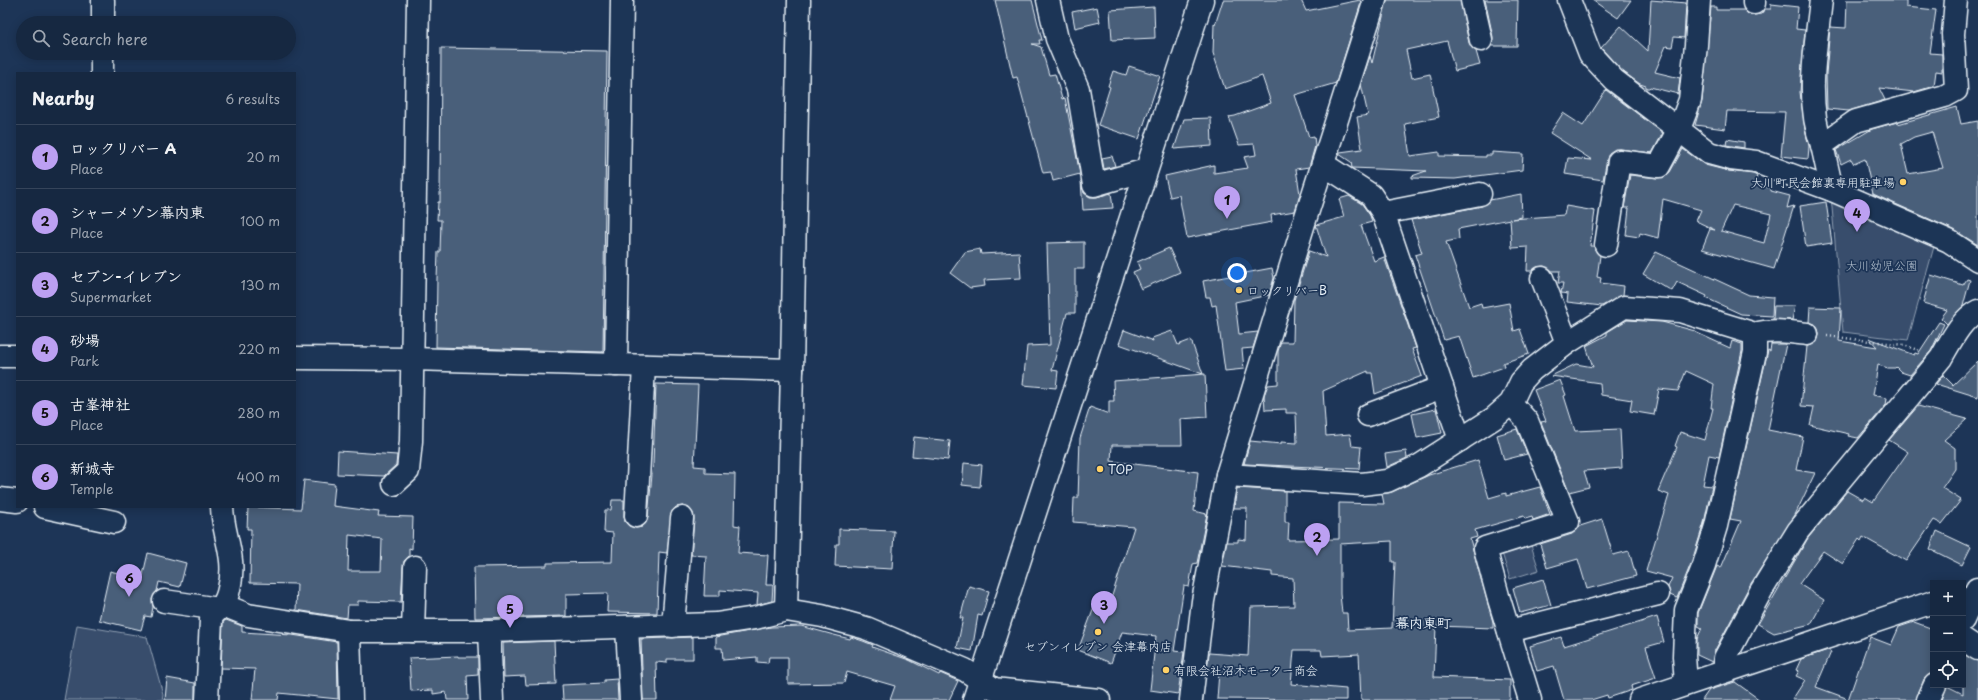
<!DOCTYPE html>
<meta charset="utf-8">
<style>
body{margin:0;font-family:"Playpen Sans","Klee One",sans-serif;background:#23344c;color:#f1f3f6}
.controls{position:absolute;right:12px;bottom:12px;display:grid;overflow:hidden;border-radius:0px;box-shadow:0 2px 10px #0003}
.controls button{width:36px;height:36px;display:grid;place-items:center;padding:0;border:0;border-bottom:1px solid #35445a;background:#162841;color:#f1f3f6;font:20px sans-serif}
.you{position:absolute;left:1237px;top:273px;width:14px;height:14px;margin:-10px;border:3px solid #fff;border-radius:50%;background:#1a73e8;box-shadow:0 0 0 6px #1a73e833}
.badge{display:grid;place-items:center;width:26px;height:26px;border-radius:50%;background:#bca0f2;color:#111;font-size:13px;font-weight:700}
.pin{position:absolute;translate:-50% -33px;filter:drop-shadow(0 1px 2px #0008)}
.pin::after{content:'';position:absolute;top:21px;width:14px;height:12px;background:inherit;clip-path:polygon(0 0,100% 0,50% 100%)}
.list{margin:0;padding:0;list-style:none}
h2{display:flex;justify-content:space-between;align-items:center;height:52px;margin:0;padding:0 16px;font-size:17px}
h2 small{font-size:13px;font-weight:400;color:#9ea6b1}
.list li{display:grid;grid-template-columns:26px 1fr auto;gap:12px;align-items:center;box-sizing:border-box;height:64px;padding:0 16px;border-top:1px solid #35445a}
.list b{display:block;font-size:15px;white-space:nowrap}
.list p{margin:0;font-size:13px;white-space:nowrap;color:#9ea6b1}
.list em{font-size:13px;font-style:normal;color:#9ea6b1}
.icon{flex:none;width:22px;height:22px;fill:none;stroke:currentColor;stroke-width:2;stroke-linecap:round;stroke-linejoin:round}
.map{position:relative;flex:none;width:1978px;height:700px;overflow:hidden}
.search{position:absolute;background:#162841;box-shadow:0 2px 10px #0003;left:16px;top:16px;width:280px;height:44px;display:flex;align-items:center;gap:10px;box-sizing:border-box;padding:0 14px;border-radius:22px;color:#9ea6b1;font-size:15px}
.panel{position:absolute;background:#162841;box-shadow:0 2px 10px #0003;left:16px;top:72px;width:280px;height:436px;border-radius:0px}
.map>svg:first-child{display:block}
.green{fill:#374d6c;stroke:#909fb2}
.building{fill:#495e7a;stroke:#e8f1f8;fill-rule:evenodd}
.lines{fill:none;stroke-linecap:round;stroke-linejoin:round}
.minor-casing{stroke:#e8f1f8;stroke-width:25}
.path{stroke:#e8f1f8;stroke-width:2.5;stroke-dasharray:1 3;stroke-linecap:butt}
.minor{stroke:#1d3557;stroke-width:22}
.poi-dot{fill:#ffd166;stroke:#1d3557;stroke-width:1.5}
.labels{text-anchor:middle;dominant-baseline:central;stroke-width:3.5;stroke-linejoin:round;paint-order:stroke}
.poi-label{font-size:12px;fill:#e8f1f8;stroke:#1d3557;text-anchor:start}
.park-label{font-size:12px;fill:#b3c0ce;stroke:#1d3557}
.quarter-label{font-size:14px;font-weight:bold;fill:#e8f1f8;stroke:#1d3557}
</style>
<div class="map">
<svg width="1978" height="700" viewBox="0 0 1978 700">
<rect width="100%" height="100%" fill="#1d3557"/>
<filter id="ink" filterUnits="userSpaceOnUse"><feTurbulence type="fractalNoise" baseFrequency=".025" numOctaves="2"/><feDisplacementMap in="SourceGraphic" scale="8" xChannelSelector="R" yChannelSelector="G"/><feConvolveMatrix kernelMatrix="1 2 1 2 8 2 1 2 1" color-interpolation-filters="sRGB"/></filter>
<g filter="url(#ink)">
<!-- green -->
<g class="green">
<polygon points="1831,196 1935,243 1908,340 1843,332"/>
<polygon points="1531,545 1539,570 1510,579 1502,553"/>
<polygon points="77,625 147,637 163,694 162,700 64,700"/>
</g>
<!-- building -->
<g class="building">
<polygon points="995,0 1032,0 1042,40 1039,40 1040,44 1032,44 1041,47 1049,75 1055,74 1062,99 1065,98 1080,174 1053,181 1051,172 1043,173 1017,77 1013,78"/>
<polygon points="1223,0 1301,0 1306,11 1360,0 1361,3 1336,83 1295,95 1309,137 1314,136 1315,146 1309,167 1296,169 1300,194 1295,211 1271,215 1272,222 1187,238 1179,195 1170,197 1165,176 1214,165 1214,173 1248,168 1244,157 1256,155 1254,144 1239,145 1229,117 1235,116 1271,103 1262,76 1225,89 1213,53 1214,24 1215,25"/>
<polygon points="1387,0 1460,0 1469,43 1472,48 1476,51 1480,65 1455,71 1447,41 1406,50 1412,78 1430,74 1439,117 1405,124 1410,156 1439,152 1439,156 1486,157 1486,155 1492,155 1492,152 1523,154 1522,170 1455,179 1412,178 1412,176 1426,171 1352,168 1351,162 1339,154 1340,152 1362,149 1357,117 1368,115 1361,84 1370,56 1372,63"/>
<polygon points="1485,0 1518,0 1517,46 1492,46 1493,37"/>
<polygon points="1592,0 1631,0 1618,18"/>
<polygon points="1651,0 1686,3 1684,38 1674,37 1672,47 1666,46 1655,72 1680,78 1678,94 1650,87 1649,88 1646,88 1646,86 1640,84 1622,71 1601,48 1621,26 1648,51"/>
<polygon points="1847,0 1906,0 1906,7 1936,10 1930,53 1942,54 1942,72 1936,71 1934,86 1914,92 1879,88 1885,100 1849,111 1827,109 1826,74 1830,27 1846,28"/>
<polygon points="1771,4 1798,7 1796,29 1805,30 1800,92 1805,130 1809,146 1808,159 1781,156 1785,112 1727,111 1725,129 1695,125 1702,101 1711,7 1716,7 1716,10 1744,10 1748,14 1754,15 1761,14 1765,9 1771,9"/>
<polygon points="1097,7 1100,22 1075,28 1072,12"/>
<polygon points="1154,7 1155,38 1112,40 1110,10"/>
<polygon points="441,48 607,51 603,352 436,347 437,279 438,252 440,252 441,220 437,220 438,202 440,202"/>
<polygon points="1129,66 1160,76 1139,139 1098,125 1110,87 1108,86 1113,71 1126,75"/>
<polygon points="1606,90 1663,133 1652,153 1620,149 1615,149 1609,153 1607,159 1603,180 1565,174 1568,158 1592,160 1550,133 1563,113 1583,126"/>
<path d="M1957,107L1961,124L1978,121V245L1954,230L1873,194L1865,159L1854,164L1851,159L1841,164L1836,150L1872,129L1897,122L1898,124ZM1932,132L1943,168L1908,174L1901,144L1914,137Z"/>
<polygon points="1211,118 1212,146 1174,149 1184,119"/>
<polygon points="1727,139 1744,142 1744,148 1726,145"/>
<path d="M1683,149L1705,165L1729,171L1753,174L1757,176L1755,184L1771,188V191L1790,196L1787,208L1794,206L1774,269L1702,249L1710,229L1715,230L1696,221L1701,210L1663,199L1658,238L1640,233L1639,237L1626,235L1629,208H1624L1630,175L1657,178L1664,177L1670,172ZM1733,205L1771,214L1764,243L1721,231Z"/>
<polygon points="1112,156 1115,166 1104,169 1102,158"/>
<polygon points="1081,181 1084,193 1090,197 1097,197 1111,193 1113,208 1083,210"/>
<polygon points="1521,194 1522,217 1512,219 1564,215 1566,206 1595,211 1590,246 1594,246 1595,250 1600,256 1597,277 1601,278 1600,283 1624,286 1623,295 1602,306 1567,302 1568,294 1561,293 1563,283 1558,283 1560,271 1552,271 1544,266 1537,267 1532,271 1527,271 1528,247 1512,248 1510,219 1458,229 1459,239 1446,242 1469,307 1481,303 1482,308 1509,303 1514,331 1520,329 1529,354 1503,363 1504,367 1473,378 1459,336 1444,340 1415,255 1422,253 1411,220 1482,206 1490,200"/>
<polygon points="1349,196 1362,204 1370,215 1372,222 1361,225 1374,261 1384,257 1416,348 1412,349 1422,376 1375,394 1372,373 1368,373 1368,371 1323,391 1326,436 1350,434 1352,446 1361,447 1359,469 1244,464 1250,441 1281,444 1281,442 1297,443 1296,413 1286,413 1286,409 1265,410 1264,395 1268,385 1278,384 1278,351 1281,342 1293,342 1294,300 1309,251 1326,257 1316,225 1344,217 1339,199"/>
<polygon points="1826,202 1832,243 1806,247 1800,206"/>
<polygon points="1084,242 1084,269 1075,269 1075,313 1067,313 1052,370 1058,371 1056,388 1023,385 1027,346 1050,345 1047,243"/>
<polygon points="1169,248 1180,272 1141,289 1133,272 1140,269 1137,262"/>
<polygon points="980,249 981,254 1019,252 1021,278 984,280 985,286 970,288 950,273 965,252"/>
<polygon points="1656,252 1749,295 1773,297 1772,316 1741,314 1706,298 1707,296 1677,282 1672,291 1643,274"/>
<polygon points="1272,268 1274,278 1269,295 1235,302 1239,334 1258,332 1253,348 1242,349 1244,369 1225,371 1216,305 1212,306 1210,297 1206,297 1203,281"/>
<polygon points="1931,275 1963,285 1967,279 1970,280 1963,306 1947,324 1941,318 1947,310 1923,303"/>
<polygon points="1774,306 1795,306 1792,320 1773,319"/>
<polygon points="1810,307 1841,308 1839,341 1877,347 1869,338 1914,355 1915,353 1918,354 1939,322 1944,324 1931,351 1910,375 1901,372 1896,367 1895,368 1888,368 1878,365 1873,395 1887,398 1886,405 1858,438 1848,436 1849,434 1810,425 1814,407 1801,406 1807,346 1812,345 1817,342 1819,335 1818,329 1815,324 1809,322"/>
<polygon points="1627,320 1662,322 1695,331 1695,332 1730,348 1732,341 1742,344 1742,351 1719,457 1709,455 1703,485 1712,486 1704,523 1692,561 1677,598 1670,595 1668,587 1672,578 1646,571 1669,495 1658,491 1677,447 1675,446 1680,432 1705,440 1713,408 1711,408 1714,384 1686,371 1678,391 1659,389 1654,415 1630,411 1632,400 1601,395 1600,383 1551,376 1576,364 1593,367 1586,346 1607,335 1607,332"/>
<polygon points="1124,330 1153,341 1152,338 1172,331 1178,345 1191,340 1203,374 1119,344"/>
<polygon points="1771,344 1786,344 1768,430 1803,437 1796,470 1815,473 1795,515 1750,585 1714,652 1712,662 1697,655 1697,639 1702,628 1698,626 1698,613 1717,566 1721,568 1741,521 1730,519 1768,350 1770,351"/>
<polygon points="1978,361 1978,397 1936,384 1943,375 1953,385"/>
<polygon points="1205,374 1207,417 1181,419 1182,445 1112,445 1111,461 1198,472 1194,511 1207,514 1197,563 1193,564 1189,587 1184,586 1174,651 1184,652 1178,694 1150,690 1156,636 1122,632 1111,663 1078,650 1098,597 1110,602 1134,527 1073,522 1074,498 1078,498 1080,438 1090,407 1109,414 1109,401 1114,401 1113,381"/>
<polygon points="1560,380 1566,395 1564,396 1575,431 1620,429 1622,468 1584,471 1589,487 1569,492 1541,422 1546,421 1534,390"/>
<polygon points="656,384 698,385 694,466 705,467 705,473 735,474 734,525 740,526 738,553 768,555 766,585 773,585 772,601 757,605 758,593 720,590 720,596 704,596 706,556 691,555 694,519 693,513 689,508 683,506 676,507 672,511 667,553 659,552 657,613 607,612 608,593 566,594 566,616 475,618 474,567 547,566 547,563 612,562 613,533 604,532 605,510 611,510 612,500 624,500 624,516 625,522 629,526 636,528 642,527 646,523 648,517 653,464"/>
<polygon points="1918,406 1967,419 1944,440 1955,448 1955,469 1942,488 1961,500 1942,524 1934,520 1906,561 1863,537 1861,541 1859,539 1843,564 1823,551 1799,584 1824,600 1811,624 1774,633 1758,624 1808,538 1847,491 1863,500 1865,497 1873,502 1908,452 1889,440"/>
<polygon points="1436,409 1442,433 1417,438 1412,414"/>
<polygon points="1517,429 1527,454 1504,460 1497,435"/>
<polygon points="914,437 950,441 948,460 912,456"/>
<polygon points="338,451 397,455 396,465 384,476 337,474"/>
<polygon points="1406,451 1407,458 1387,467 1385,454"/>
<path d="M1478,460L1489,498L1506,493V496L1540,487L1550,514L1533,520L1532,517L1525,519L1524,516L1475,530L1477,537L1470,539L1493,622V628L1436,626L1434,677L1510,680V700H1361L1359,654L1322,656L1321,650H1294L1291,684L1346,689V700L1217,699L1219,672L1207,671L1209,653L1248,656L1249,636H1250L1251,607L1294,606L1293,578L1272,576V572L1222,566L1227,542H1238V539L1246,540L1247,508H1234L1237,488L1285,491V522H1289L1288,540L1339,539V503L1384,504L1382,494L1392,492L1429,475ZM1392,541V562H1395L1392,628L1348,630L1347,613H1342L1340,594V544Z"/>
<polygon points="964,463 982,465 980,487 962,485"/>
<path d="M304,480L335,484L333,506L379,512L378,516L413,517L412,549L409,548V556L404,561L403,567L401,602L358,601V605H348L347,618L296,610L297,584L250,583L251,529H247L248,507L301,509ZM349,535L382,539L381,571H348Z"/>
<polygon points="1602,519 1613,555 1629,551 1636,576 1587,589 1578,559 1547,568 1540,544 1572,534 1577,530 1580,526"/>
<polygon points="839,529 894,531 892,569 835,566 836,544 839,544"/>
<polygon points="1937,531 1971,547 1962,565 1930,549"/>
<polygon points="148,553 186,563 180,587 159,582 157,591 152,599 153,607 151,617 145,616 141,630 99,620 110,571 142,579"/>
<polygon points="1543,579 1551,605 1520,613 1513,588"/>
<polygon points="969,586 989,591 982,616 978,615 972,651 957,648 963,618 960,618"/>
<polygon points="1657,617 1664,642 1646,647 1656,678 1631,686 1632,690 1608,698 1607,695 1591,700 1564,700 1554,666 1537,671 1530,646 1561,637 1564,646"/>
<polygon points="226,620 242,626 242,632 292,635 337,642 338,699 279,693 278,700 252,700 255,669 221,668 223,622"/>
<polygon points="1914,622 1933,629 1933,673 1928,675 1924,679 1916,700 1848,700 1870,637 1891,645 1899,627"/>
<polygon points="801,626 834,635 850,639 851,637 863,641 873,645 872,647 909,660 939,675 940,673 958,681 949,700 890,700 895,686 847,672 844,683 788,684 788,657 769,657 768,663 757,662 757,657 723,660 722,648 716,648 716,637 771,627"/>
<polygon points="693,637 693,659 667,659 667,663 656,662 657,700 643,700 641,639"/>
<polygon points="554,641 556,684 526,685 525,676 504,677 503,643"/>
<polygon points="1828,650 1831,652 1816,687 1846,698 1845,700 1792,700 1805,680 1796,676 1799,671 1796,670 1801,659"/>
<polygon points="1963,654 1978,661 1978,700 1942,700 1947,686 1963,694"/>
<polygon points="458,656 458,657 478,657 478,675 467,676 468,700 447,700 446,692 433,694 433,690 411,691 409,658"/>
<polygon points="167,678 195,683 195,700 165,700"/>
<polygon points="617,679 618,700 563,700 562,685 604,683 604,680"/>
<polygon points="1735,682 1760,700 1702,700 1709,690"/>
</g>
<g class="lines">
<!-- minor casing -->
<g class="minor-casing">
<g id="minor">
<polyline points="1048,0 1057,39 1078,89 1094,185 1146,170"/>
<polyline points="1472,0 1481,40"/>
<polyline points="1569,0 1590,54 1614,80 1709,153 1731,159 1756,162 1832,190 1949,241 1978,260"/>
<path d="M1821,0C1816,47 1805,100 1822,145"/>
<polyline points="1754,3 1754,0"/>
<polyline points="103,23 103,0"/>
<polyline points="102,73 102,53"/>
<polyline points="1323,164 1371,195 1383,213 1460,440"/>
<polyline points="1832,190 1822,145 1856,121 1945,96 1956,90 1953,34 1956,0"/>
<polyline points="1383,213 1480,194"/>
<polyline points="1606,245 1619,161 1659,166 1679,129 1690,100 1696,45 1699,0"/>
<polyline points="1542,278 1567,343"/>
<polyline points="0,356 17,356"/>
<polyline points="295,358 412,359 792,370 786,610"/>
<polyline points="616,365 622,0"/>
<polyline points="792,370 799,0"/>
<polyline points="1511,403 1527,421 1568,522 1485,548 1498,596 1530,700"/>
<polyline points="1368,415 1442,387"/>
<polyline points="1227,475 1362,484 1387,481 1419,466 1494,418 1511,403 1521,382 1532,370 1567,343 1624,307 1680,311 1755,334"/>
<polyline points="394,484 408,471 411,441 418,0"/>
<polyline points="0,499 17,501"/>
<polyline points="45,507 114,522"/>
<polyline points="636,516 644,366"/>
<polyline points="164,601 219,609"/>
<polyline points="223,605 248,615 349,631 489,631 716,624 755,618 786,610 822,616 866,628 965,670 994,689 1099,700"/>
<polyline points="1963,620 1977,589"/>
<polyline points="673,626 682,518"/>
<polyline points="627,627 631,700"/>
<polyline points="349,631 351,700"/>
<polyline points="413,631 415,567"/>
<polyline points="489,631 492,700"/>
<polyline points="1509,631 1658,594"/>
<polyline points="1963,639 1978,649"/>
<path d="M1725,670V658L1761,591L1798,531L1941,358C1950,343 1961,319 1978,311"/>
<path d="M1686,684L1684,656L1686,610L1704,565L1716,526L1755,352V334C1772,329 1790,332 1807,334"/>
<path d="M207,700L211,620C213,612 218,611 222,606C225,602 228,594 229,589C237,557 223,537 222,507"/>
<polyline points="974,700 1202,0"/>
<polyline points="1191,700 1203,601 1227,475 1304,223 1375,0"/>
<polyline points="1640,700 1933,602"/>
<polyline points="1928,700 1935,685"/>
</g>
</g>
<!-- path -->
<polyline class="path" points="1827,336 1904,345 1920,351"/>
<!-- minor -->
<use href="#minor" class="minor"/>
</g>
</g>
<!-- markers -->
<g class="poi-dot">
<circle cx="1903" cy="182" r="4"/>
<circle cx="1239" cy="290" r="4"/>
<circle cx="1100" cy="469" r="4"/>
<circle cx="1098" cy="632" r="4"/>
<circle cx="1166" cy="670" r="4"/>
</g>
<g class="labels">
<!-- poi labels -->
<g class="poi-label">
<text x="1895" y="182" text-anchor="end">大川町民会館裏専用駐車場</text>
<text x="1247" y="290">ロックリバーB</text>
<text x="1108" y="469">TOP</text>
<text x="1098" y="646" text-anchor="middle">セブンイレブン 会津幕内店</text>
<text x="1174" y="670">有限会社沼木モーター商会</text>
</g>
<!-- park labels -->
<g class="park-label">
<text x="1882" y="265">大川幼児公園</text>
</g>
<!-- quarter labels -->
<g class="quarter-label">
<text x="1423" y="622">幕内東町</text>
</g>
</g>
</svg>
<div class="controls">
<button>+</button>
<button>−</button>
<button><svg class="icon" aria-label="locate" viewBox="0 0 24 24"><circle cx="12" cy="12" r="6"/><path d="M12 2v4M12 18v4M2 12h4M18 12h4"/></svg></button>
</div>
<div class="you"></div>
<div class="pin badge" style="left:1227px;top:219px">1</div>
<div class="pin badge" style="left:1317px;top:556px">2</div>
<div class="pin badge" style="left:1104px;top:624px">3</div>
<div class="pin badge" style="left:1857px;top:232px">4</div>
<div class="pin badge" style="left:510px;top:628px">5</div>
<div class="pin badge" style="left:129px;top:597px">6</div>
<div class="search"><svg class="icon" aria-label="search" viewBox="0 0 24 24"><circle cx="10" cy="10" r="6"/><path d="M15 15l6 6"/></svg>Search here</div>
<section class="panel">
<h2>Nearby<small>6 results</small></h2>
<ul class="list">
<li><span class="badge">1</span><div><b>ロックリバー A</b><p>Place</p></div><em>20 m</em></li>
<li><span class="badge">2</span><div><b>シャーメゾン幕内東</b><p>Place</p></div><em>100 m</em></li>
<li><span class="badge">3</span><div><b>セブン-イレブン</b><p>Supermarket</p></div><em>130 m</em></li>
<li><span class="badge">4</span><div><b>砂場</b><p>Park</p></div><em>220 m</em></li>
<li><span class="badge">5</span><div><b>古峯神社</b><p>Place</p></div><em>280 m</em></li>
<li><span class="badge">6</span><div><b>新城寺</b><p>Temple</p></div><em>400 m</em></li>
</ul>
</section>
</div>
